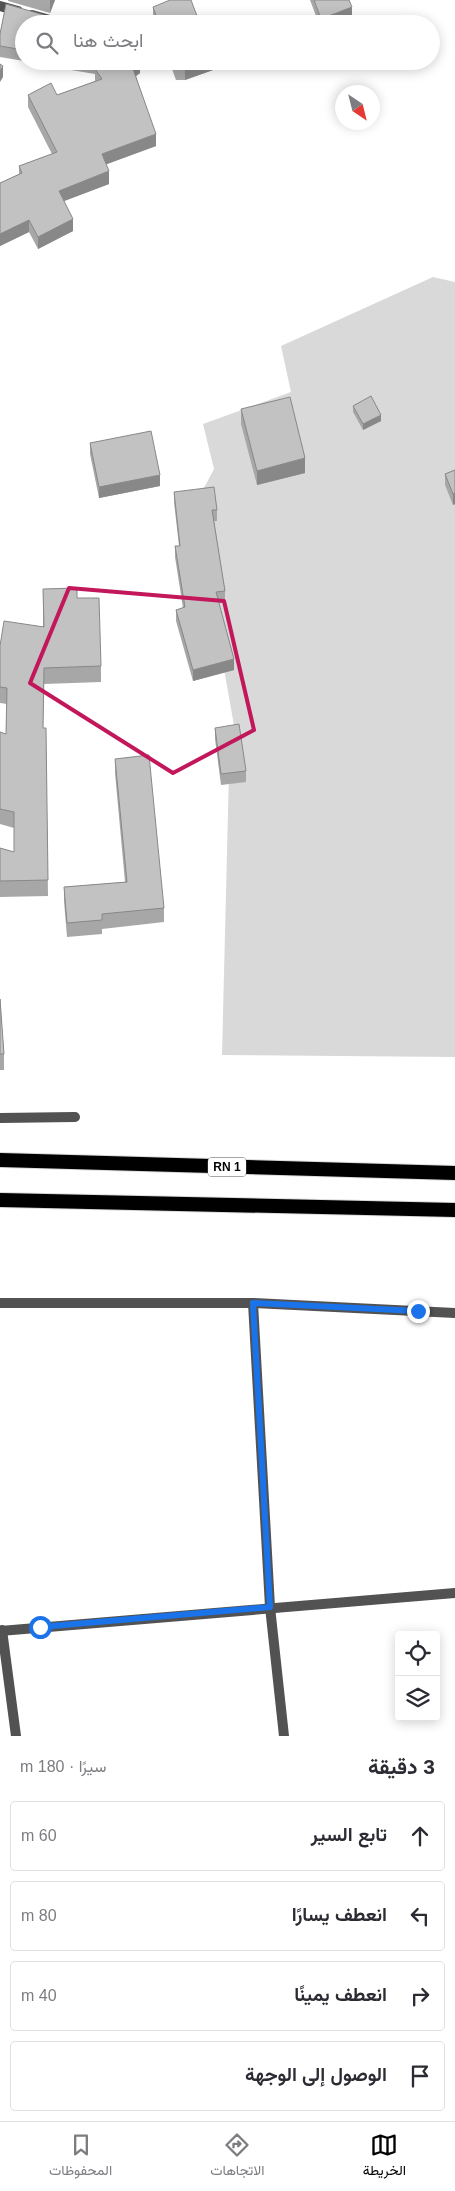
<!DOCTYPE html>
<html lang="ar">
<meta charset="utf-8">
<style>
body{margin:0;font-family:Arial,Vazirmatn,sans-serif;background:#f7f7f7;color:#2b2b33;direction:rtl}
.controls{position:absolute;right:15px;bottom:15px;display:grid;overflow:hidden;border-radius:5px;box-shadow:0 2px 12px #0003}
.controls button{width:45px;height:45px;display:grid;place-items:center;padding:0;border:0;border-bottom:1px solid #e1e1e2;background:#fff;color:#2b2b33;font:25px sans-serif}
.compass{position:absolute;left:335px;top:85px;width:45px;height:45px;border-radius:50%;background:#fff;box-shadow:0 2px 12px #0003;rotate:145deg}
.stop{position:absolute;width:15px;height:15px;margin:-11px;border:4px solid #1a73e8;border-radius:50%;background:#fff}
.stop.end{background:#1a73e8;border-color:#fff;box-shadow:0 1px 5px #0008}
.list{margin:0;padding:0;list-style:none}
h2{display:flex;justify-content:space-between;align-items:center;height:65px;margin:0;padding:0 20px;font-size:21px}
h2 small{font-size:16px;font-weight:400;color:#7c7c81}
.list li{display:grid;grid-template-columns:32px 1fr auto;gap:15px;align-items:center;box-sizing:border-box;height:70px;margin:0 10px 10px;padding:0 10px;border:1px solid #e1e1e2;border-radius:5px}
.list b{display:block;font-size:19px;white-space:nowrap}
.list em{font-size:16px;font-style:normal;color:#7c7c81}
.icon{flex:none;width:28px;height:28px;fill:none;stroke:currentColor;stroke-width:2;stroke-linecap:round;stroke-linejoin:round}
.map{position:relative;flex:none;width:455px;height:1736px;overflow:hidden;direction:ltr}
.search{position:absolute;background:#fff;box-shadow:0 2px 12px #0003;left:15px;right:15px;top:15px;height:55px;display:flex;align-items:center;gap:12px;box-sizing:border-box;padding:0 18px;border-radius:28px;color:#7c7c81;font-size:19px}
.sheet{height:385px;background:#fff}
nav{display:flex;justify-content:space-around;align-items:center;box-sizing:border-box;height:70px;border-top:1px solid #e1e1e2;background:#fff;font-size:14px;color:#7c7c81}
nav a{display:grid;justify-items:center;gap:2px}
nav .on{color:#000}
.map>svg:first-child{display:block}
.green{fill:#d9d9d9}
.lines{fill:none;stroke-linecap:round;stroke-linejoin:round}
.trunk-casing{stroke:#dbdbdb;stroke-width:16}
.minor{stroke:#525252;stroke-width:10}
.trunk{stroke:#000;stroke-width:14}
.wall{fill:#a7a7a7}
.shaded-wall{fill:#888}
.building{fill:#c2c2c2;stroke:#888}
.route{stroke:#1a73e8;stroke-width:6}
.marked{fill:none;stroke:#c2185b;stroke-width:4;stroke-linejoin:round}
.labels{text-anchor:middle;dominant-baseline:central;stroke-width:4;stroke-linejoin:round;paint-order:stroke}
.shield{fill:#fff;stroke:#4c4c4c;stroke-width:1}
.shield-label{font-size:12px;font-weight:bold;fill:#000}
</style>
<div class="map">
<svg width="455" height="1736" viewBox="0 0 455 1736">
<rect width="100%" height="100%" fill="#fff"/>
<!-- green -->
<polygon class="green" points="433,277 455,282 455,1057 222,1055 229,771 242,771 194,498 205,486 214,469 203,424 291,392 281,346"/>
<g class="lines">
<!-- trunk casing -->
<g class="trunk-casing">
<g id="trunk">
<polyline points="0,1160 455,1173"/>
<polyline points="0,1200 455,1210"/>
</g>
</g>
<!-- minor -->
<g class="minor">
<polyline points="0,6 18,11"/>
<polyline points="32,15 64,24"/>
<polyline points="0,1118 75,1117"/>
<polyline points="0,1303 253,1303 455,1313"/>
<polyline points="253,1303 270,1607 284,1736"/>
<polyline points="2,1630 16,1736"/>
<polyline points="0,1631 455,1593"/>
</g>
<!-- trunk -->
<use href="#trunk" class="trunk"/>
</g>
<!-- wall -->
<g class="wall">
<polygon points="8,0 55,0 50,13 8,1"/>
<polygon points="310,0 349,0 352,18 338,24 319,24"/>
<polygon points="6,4 44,15 44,24 24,24 24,61 0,57 0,34"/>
<polygon points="153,7 200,24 155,24 153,18"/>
<polygon points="26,61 37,61 37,63"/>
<polygon points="71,61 140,61 140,73 136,76 156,146 106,164 109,184 64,201 73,231 38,249 29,232 0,246 0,183 19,174 19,166 52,154 28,107 28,95 57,95 95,81 95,74 71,70"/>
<polygon points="169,61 213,61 213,70 185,80 176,80"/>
<polygon points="353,406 381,421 363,430 353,412"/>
<polygon points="241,409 305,473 257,485 241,424"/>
<polygon points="90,443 160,486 99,498 90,454"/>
<polygon points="455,470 455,504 453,505 445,485 445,474"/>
<polygon points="174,492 217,510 217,521 214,521 225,591 225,602 219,603 234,670 193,681 176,621 176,610 183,608 175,557 175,546 179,546 174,502"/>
<polygon points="43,589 77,598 101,666 101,682 44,684 43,728 46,728 48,896 0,897 0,848 14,852 14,828 0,824 0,732 6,734 7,704 0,703 0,646 43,627"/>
<polygon points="215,728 246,771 246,782 221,785 215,739"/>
<polygon points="115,759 164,908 164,922 102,929 102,934 67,937 64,901 64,887 125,882 115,773"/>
<polygon points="0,999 4,1054 4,1070 0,1070"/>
</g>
<!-- shaded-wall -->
<g class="shaded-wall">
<polygon points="50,0 55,0 50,13"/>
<polygon points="352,7 352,18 338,24 321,24 321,19"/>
<polygon points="139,61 140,61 140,73 132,79 132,66"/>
<polygon points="206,61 213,61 213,70 185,80 185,69"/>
<polygon points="3,66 3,77 0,82 0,71"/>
<polygon points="156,134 156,146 102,166 102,154"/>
<polygon points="109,171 109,184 59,203 59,191"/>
<polygon points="73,219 73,231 38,249 38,237"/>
<polygon points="29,220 29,232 0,246 0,234"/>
<polygon points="381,415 381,421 363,430 363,424"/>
<polygon points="305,458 305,473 257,485 257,471"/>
<polygon points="160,475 160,486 99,498 99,487"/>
<polygon points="455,493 455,504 453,505 453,494"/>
<polygon points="234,659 234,670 193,681 193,670"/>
</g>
<!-- building -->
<g class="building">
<polygon points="170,0 191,0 200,24 159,24 153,7"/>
<polygon points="314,0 349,0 352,7 321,19"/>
<polygon points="6,4 44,15 42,24 24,24 24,50 0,46 0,34"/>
<polygon points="92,61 139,61 132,66 156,134 102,154 109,171 59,191 73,219 38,237 29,220 0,234 0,183 22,173 19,166 57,152 28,95 51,83 57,95 102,79 95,69 95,62"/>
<polygon points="173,61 206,61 185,69 176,69"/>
<polygon points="0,64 3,66 0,71"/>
<polygon points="371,396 381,415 363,424 353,406"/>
<polygon points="290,397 305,458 257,471 241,409"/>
<polygon points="151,431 160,475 99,487 90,443"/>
<polygon points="455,470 455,493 453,494 445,474"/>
<polygon points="214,487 217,510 212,510 225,591 216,592 234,659 193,670 176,610 185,607 175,546 180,546 174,492"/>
<polygon points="77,588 77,598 99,598 101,666 44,668 43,728 46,728 48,880 0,881 0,848 14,852 14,812 0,809 0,732 6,734 7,688 0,687 0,646 4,621 44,627 43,589"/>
<polygon points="239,724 246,771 221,774 215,728"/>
<polygon points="149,755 164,908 102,914 102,920 67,923 64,887 127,882 115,759"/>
<polygon points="0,999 4,1054 0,1054"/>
</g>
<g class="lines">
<!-- route -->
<polyline class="route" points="40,1627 270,1607 253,1303 418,1311"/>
</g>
<!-- marked area -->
<path class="marked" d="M69,588L224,601L254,730L173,773L30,683Z"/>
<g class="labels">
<!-- shield labels -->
<rect class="shield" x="208" y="1157.5" width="38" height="19" rx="4"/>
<g class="shield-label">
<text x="227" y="1167">RN 1</text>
</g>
</g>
</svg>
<div class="controls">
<button><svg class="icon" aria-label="locate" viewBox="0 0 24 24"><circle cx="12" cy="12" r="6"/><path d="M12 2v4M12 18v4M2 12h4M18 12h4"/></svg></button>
<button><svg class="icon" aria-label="layers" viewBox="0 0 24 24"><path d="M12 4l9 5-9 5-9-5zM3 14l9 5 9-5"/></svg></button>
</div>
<svg class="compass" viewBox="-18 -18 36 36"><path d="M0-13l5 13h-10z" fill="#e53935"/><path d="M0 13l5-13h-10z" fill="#7c7c81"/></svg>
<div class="stop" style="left:40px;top:1627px"></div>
<div class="stop end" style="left:418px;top:1311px"></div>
<div class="search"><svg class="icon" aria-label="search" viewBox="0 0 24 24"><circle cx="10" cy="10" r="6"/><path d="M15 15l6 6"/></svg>ابحث هنا</div>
</div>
<section class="sheet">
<h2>3 دقيقة<small>سيرًا · 180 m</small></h2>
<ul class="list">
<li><svg class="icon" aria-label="ahead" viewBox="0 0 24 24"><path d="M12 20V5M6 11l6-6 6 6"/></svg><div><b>تابع السير</b></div><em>60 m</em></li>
<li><svg class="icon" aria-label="left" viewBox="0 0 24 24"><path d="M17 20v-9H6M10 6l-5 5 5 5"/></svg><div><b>انعطف يسارًا</b></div><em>80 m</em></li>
<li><svg class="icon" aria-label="right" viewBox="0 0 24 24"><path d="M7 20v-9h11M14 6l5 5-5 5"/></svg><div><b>انعطف يمينًا</b></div><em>40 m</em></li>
<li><svg class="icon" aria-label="arrive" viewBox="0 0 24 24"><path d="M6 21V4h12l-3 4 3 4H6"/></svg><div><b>الوصول إلى الوجهة</b></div></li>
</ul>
</section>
<nav>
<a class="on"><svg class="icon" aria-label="map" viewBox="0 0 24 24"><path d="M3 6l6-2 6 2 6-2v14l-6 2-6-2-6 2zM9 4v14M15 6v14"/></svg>الخريطة</a>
<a><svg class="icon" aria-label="directions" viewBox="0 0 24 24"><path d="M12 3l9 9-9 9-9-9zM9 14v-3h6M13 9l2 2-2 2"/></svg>الاتجاهات</a>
<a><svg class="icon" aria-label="saved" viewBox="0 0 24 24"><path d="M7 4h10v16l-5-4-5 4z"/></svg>المحفوظات</a>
</nav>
